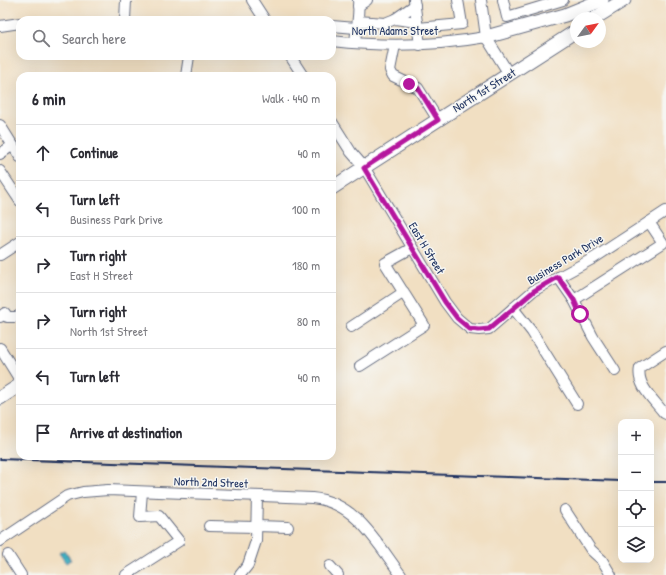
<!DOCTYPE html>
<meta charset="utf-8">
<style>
body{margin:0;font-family:"Patrick Hand",sans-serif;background:#f7f7f7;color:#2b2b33}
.controls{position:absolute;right:12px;bottom:12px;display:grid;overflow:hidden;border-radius:8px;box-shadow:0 4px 16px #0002}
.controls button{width:36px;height:36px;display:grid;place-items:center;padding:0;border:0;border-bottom:1px solid #e1e1e2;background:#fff;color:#2b2b33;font:20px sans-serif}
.compass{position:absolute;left:570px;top:12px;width:36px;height:36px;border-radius:50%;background:#fff;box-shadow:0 4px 16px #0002;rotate:57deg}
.stop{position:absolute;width:12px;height:12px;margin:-9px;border:3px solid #b5179e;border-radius:50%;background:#fff}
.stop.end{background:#b5179e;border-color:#fff;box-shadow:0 1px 4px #0008}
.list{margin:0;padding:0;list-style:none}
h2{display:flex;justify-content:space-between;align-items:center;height:52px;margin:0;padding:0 16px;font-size:17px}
h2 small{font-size:13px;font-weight:400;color:#7c7c81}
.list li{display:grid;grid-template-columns:26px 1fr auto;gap:12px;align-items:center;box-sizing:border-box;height:56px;padding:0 16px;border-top:1px solid #e1e1e2}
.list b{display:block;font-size:15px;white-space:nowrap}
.list p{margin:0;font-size:13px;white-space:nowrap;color:#7c7c81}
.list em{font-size:13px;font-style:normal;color:#7c7c81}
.icon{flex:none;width:22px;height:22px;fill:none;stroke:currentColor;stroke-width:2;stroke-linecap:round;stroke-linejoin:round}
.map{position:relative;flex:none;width:666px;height:575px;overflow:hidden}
.search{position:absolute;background:#fff;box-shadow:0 4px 16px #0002;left:16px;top:16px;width:320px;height:44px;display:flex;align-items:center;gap:10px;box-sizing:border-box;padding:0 14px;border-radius:12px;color:#7c7c81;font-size:15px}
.panel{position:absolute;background:#fff;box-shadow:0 4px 16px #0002;left:16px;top:72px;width:320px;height:388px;border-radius:12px}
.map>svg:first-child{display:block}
.water{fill:#41aec0;stroke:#2e6e8f}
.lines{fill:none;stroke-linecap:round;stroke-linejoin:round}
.minor-casing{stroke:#666d81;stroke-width:12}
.major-casing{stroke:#666d81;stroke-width:15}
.minor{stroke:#fff;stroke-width:10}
.major{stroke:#fff;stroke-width:13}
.rail{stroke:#1b2f5e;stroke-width:2}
.route{stroke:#b5179e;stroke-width:5}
.labels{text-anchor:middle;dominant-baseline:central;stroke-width:3;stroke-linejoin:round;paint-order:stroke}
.street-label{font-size:12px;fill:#1b2f5e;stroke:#f6f6f2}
</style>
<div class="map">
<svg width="666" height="575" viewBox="0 0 666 575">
<rect width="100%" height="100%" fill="#f6f6f2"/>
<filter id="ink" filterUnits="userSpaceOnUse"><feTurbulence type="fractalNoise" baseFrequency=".025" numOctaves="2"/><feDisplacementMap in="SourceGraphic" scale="8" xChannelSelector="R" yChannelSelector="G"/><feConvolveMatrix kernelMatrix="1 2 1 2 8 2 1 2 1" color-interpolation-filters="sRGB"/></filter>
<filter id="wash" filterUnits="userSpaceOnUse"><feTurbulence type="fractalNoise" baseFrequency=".012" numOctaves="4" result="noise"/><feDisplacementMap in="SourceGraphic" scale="16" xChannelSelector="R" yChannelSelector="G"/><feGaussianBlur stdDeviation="0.9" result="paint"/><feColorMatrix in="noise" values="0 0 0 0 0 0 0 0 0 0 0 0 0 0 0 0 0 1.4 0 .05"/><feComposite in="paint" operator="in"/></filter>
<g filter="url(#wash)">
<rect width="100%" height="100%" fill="#f1dfc2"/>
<!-- water -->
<polygon class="water" points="64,550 71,560 66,563 59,553"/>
</g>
<g filter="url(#ink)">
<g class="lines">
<!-- minor casing -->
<g class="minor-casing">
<g id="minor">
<polyline points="252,0 265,20"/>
<polyline points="414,0 420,45"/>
<polyline points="481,0 486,37 509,74"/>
<polyline points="503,0 507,17 563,0"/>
<polyline points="358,6 367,0"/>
<polyline points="395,19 415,5"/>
<polyline points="125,20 126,0"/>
<polyline points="358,21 385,23 395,19 417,22"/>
<polyline points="0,26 20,23"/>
<polyline points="332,26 356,28"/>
<polyline points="418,28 462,24 458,0"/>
<path d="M332,41C384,47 435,46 486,37"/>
<path d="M355,43C356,28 360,15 358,0"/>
<polyline points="395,45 390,70 393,76 418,88 438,120"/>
<polyline points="290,56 303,76"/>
<polyline points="186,76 189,56"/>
<polyline points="332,122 351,152 364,167 445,302 457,318 470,329 479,330 489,329 533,291 594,258 666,211"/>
<polyline points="0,125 20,157"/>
<polyline points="0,154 13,145"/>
<polyline points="0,171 20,201"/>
<polyline points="0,255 20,242"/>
<polyline points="558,277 574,300 663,243 649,222"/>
<polyline points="574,300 593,337 615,371"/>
<polyline points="513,308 532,332 577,404"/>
<polyline points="0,317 5,313 7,317 16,317 20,315"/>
<polyline points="351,327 404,292"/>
<polyline points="0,348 20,380"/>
<path d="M666,351L640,368C636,385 654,400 664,413L666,414"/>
<polyline points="360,366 424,325 385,263 412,248"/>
<polyline points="565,510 591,550 602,560 611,575"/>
<polyline points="209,526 256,527"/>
<polyline points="256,526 288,527"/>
<path d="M0,541L67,496L83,492L108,490L312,498C356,502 377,543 401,575"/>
<polyline points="8,555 21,575"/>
<polyline points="330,566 338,575"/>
<polyline points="126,575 179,541 159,516 140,517 142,492"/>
<polyline points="240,575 248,565 256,541 257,496"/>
</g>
</g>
<!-- major casing -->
<g class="major-casing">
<g id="major">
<polyline points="595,18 624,0"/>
<polyline points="486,37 565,15 602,0"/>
<polyline points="332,188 576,31"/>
<polyline points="0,398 20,385"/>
</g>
</g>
<!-- minor -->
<use href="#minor" class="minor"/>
<!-- major -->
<use href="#major" class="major"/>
<!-- rail -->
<g class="rail">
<polyline points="0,459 621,481"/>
<polyline points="651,482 666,482"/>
</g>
</g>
</g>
<g class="lines" filter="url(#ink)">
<!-- route -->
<polyline class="route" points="409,84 418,88 438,120 364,168 445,302 457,318 470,329 479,330 489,329 534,291 558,277 574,300 580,314"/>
</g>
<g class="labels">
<!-- street labels -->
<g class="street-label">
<text x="395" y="30">North Adams Street</text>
<text transform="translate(484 90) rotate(-32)">North 1st Street</text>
<text transform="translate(427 248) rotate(59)">East H Street</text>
<text transform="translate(565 259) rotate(-31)">Business Park Drive</text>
<text transform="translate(211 482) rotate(2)">North 2nd Street</text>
</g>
</g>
</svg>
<div class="controls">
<button>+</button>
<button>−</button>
<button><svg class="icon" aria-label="locate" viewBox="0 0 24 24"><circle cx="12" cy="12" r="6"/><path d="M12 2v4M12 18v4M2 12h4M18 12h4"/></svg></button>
<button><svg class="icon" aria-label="layers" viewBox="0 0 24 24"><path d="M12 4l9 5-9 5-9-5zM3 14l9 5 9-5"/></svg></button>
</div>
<svg class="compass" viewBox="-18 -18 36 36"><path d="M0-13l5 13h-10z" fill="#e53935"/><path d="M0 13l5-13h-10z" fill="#7c7c81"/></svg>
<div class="stop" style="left:580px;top:314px"></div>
<div class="stop end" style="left:409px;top:84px"></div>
<div class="search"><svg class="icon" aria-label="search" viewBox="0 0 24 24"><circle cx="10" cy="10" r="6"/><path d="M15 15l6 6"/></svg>Search here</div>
<section class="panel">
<h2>6 min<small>Walk · 440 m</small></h2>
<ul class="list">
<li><svg class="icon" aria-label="ahead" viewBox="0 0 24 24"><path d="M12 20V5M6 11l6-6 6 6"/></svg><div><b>Continue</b></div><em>40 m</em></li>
<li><svg class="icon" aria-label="left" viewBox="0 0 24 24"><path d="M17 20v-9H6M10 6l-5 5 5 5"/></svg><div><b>Turn left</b><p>Business Park Drive</p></div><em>100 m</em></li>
<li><svg class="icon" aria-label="right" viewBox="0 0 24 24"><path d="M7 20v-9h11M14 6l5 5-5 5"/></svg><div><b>Turn right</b><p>East H Street</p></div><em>180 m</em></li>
<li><svg class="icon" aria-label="right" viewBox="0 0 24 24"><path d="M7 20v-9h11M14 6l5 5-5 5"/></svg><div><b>Turn right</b><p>North 1st Street</p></div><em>80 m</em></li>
<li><svg class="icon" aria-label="left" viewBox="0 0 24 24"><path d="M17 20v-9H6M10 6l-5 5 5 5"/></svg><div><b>Turn left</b></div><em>40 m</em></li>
<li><svg class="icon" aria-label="arrive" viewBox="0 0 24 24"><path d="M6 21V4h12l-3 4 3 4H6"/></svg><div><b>Arrive at destination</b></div></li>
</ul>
</section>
</div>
